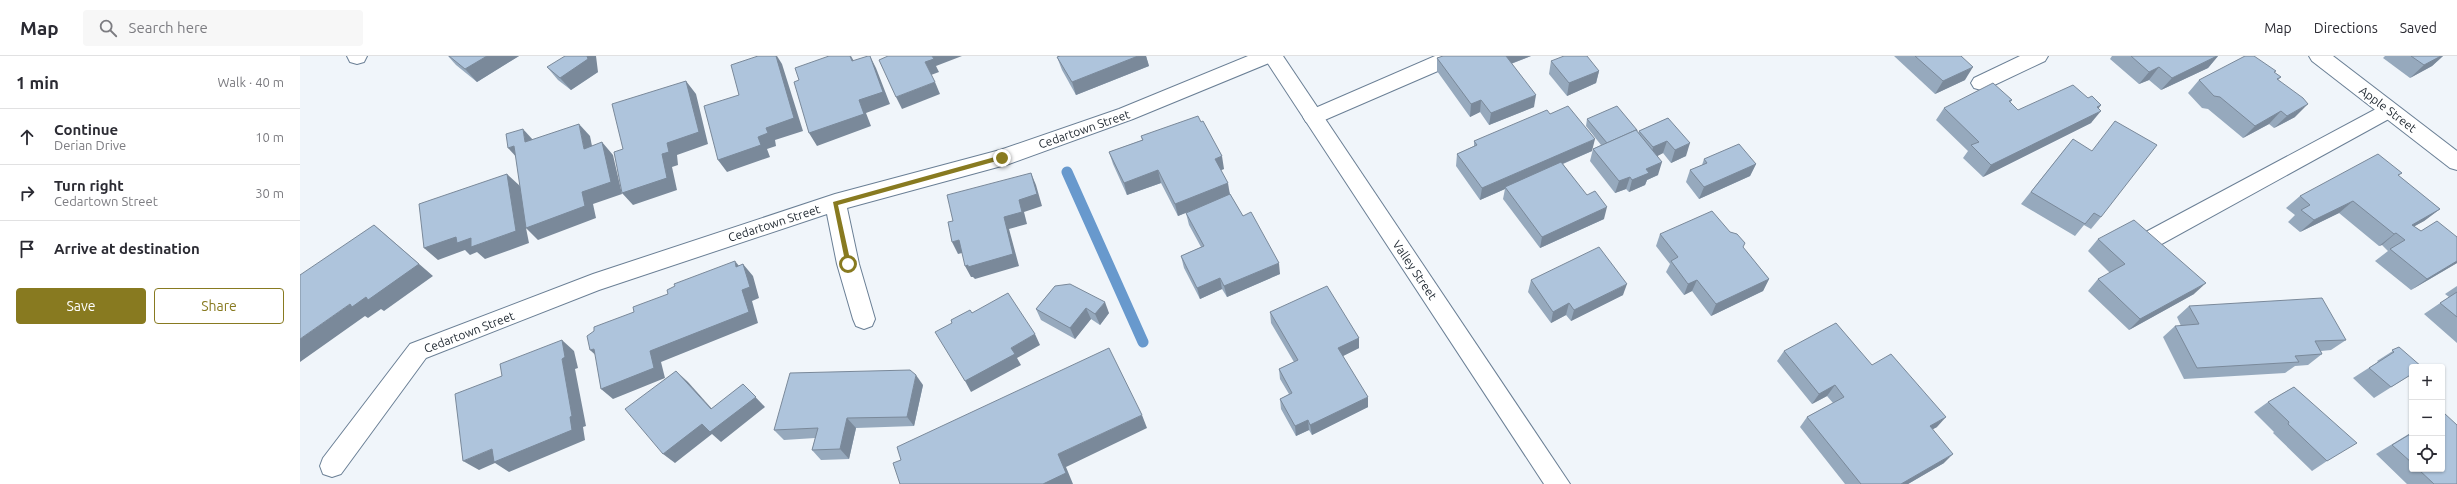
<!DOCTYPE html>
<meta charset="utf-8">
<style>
body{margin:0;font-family:Ubuntu,sans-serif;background:#f7f7f7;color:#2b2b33}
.controls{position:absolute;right:12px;bottom:12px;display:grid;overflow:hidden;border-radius:4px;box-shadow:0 1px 3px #0004}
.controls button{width:36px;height:36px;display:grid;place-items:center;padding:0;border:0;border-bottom:1px solid #e1e1e2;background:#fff;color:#2b2b33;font:20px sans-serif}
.stop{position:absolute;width:12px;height:12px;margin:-9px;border:3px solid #887a20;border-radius:50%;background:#fff}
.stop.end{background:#887a20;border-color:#fff;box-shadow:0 1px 4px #0008}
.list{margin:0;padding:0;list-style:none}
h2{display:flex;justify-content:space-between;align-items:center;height:52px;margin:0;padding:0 16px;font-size:17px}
h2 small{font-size:13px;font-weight:400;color:#7c7c81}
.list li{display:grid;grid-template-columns:26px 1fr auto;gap:12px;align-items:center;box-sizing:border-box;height:56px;padding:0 16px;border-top:1px solid #e1e1e2}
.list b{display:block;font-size:15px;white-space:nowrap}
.list p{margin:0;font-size:13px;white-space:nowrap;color:#7c7c81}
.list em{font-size:13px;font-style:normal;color:#7c7c81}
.actions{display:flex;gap:8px;padding:12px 16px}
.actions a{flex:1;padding:9px 0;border:1px solid #887a20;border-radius:4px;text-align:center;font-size:14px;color:#887a20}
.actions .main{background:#887a20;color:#fff}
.icon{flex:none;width:22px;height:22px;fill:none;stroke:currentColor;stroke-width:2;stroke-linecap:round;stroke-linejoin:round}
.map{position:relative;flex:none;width:2157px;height:428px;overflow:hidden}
header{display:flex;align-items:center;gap:24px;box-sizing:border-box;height:56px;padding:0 20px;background:#fff;border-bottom:1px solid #e1e1e2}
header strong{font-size:19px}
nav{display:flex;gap:22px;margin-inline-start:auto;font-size:14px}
.search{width:280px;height:36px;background:#f7f7f7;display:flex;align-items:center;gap:10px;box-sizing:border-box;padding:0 14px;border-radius:4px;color:#7c7c81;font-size:15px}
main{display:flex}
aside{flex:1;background:#fff}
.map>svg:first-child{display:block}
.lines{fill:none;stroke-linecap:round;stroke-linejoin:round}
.stream{stroke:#6899cd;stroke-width:11}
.service-casing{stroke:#6a7f95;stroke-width:2}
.minor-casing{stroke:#6a7f95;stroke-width:2}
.tertiary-casing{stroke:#6a7f95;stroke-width:2}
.service{fill:#fff;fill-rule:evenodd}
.minor{fill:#fff;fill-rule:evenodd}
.tertiary{fill:#fff;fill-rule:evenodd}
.wall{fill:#96a9bd}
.shaded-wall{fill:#7a899a}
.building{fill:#aec4dc;stroke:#7a899a}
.route{fill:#887a20}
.labels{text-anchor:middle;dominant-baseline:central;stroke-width:3.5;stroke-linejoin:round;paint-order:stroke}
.street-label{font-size:12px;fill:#1c252e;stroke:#fff}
</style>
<header>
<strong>Map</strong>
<div class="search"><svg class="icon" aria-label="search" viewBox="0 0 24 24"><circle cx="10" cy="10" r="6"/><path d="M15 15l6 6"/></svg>Search here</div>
<nav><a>Map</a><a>Directions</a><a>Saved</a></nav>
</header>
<main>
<aside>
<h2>1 min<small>Walk · 40 m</small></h2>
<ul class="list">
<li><svg class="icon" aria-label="ahead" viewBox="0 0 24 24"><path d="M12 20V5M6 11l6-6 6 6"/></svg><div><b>Continue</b><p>Derian Drive</p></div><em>10 m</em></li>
<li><svg class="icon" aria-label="right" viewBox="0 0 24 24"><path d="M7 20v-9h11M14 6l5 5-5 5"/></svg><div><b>Turn right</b><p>Cedartown Street</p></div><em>30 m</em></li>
<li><svg class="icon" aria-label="arrive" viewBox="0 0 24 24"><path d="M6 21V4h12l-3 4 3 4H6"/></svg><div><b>Arrive at destination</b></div></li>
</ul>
<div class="actions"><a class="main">Save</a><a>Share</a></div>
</aside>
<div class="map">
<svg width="2157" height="428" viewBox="0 0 2157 428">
<rect width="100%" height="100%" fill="#f0f5fa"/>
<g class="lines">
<!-- stream -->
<polyline class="stream" points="767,116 843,286"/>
<!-- service casing -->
<g class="service-casing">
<g id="service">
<polygon points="1135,0 1164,0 1161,5 1020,66 1013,69 1006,66 1003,61 1006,56"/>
<polygon points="1720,0 1748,0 1745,5 1688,32 1681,34 1674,32 1671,27 1674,22"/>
<polygon points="2089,46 2096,49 2099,54 2096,59 1858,190 1850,193 1842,190 1839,184 1842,178"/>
</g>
</g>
<!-- minor casing -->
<g class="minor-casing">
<g id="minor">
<polygon points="47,0 67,0 64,6 57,8 50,6"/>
<polygon points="948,0 977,0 974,5 833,63 709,108 547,152 559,208 575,263 572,270 564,273 556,270 553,263 537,208 527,158 299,234 126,302 41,418 32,421 23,418 20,410 23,402 110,288 293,218 535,138 700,94 819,53"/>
<polygon points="2009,0 2033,0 2157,95 2157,114 2150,112 2012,5"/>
</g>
</g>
<!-- tertiary casing -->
<g class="tertiary-casing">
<polygon id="tertiary" points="963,0 983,0 1270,428 1244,428"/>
</g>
<!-- service -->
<use href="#service" class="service"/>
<!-- minor -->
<use href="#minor" class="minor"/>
<!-- tertiary -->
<use href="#tertiary" class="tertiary"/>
</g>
<!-- wall -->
<g class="wall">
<polygon points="148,0 219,0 177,26 156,9"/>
<polygon points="760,0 846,0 849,10 776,39 762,14 757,1"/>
<polygon points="1143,0 1231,0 1211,8 1234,51 1189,69 1180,56 1170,61 1137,15 1137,2"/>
<polygon points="1594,0 1662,0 1665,24 1635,38"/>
<polygon points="1812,0 1918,0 1908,12 1861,34 1849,24 1839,28 1810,3"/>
<polygon points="2085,0 2143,0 2132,10 2110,22 2083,2"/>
<polygon points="1251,5 1299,15 1296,27 1267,40 1249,18"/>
<polygon points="247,11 298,16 271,34 258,24"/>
<polygon points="1974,17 1981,21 1978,24 1995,61 1974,72 1969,68 1943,82 1908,53 1902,52 1888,37 1899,24"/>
<polygon points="1788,42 1801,49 1798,53 1791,67 1683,121 1663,102 1668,95 1636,64 1644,52 1712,44 1710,47 1718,54"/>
<polygon points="1250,58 1292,95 1263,108 1304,163 1240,192 1203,143 1205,133 1180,144 1156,110 1157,98 1174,90 1174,85"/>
<polygon points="1368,62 1386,100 1371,107 1363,97 1357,100 1358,119 1347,124 1345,129 1329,136 1326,133 1315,137 1290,105 1293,93 1301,89 1286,70 1287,63 1337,75 1338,77 1339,75"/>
<polygon points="841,80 924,113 921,114 930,138 943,160 980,218 927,241 922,233 900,243 884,212 881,200 901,191 889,169 886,157 907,148 878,160 861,127 827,139 813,108 809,96 842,84"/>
<polygon points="1773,83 1801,161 1791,173 1784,169 1775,180 1721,148"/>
<polygon points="1404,103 1456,108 1450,120 1399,143 1386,126 1390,114 1402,109"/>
<polygon points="2102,117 2098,120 2140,153 2124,165 2114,170 2121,175 2157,181 2157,207 2111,234 2075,205 2088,195 2082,189 2079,190 2039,157 2000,176 1988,166 1995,159 1986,152 2000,140"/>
<polygon points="1430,176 1443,192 1469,223 1463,235 1411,260 1392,235 1384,239 1366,216 1370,208 1356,190 1360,178"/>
<polygon points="1798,183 1894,238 1829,274 1788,235 1798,223 1810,217 1788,195"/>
<polygon points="1231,224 1323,239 1271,265 1266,259 1251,267 1228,236"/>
<polygon points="755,230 809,257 800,269 791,263 775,283 741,264 736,253"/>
<polygon points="2157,230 2157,287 2124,258 2149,241 2145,238"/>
<polygon points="1889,250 2046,284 2031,294 2021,295 2022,298 2008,309 1995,310 1985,317 1884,323 1863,281 1875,270 1881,270 1877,261"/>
<polygon points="970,256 1059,282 1059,292 1043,300 1068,351 1012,379 1009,374 996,380 981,353 980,343 989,338 980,323 979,313 994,306 971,267"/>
<polygon points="2099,291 2112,318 2074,342 2053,322 2078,306 2077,305"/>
<polygon points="1484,295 1572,309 1637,371 1632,373 1644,407 1608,428 1545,428 1500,371 1507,361 1533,347 1527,340 1512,348 1477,305"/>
<polygon points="623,329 614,370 556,372 549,403 521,404 512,394 515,382 484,384 474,374"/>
<polygon points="1994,331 2027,405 2012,415 1973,377 1974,376 1954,356 1968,346"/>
<polygon points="2112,376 2112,413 2142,413 2157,428 2107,428 2076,398"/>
</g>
<!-- shaded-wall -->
<g class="shaded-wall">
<polygon points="187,0 219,0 177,26 165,13"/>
<polygon points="287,0 296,0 298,16 271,34 260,22"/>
<polygon points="476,0 477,0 482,8 503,75 475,84 476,90 467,93 470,101 427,116 418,104 458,81 466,72"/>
<polygon points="550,0 551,0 555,7 552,5"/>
<polygon points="570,0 576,12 590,48 566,57 571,70 517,90 509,77 559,44"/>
<polygon points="632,0 662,0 636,10 639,16 631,19 625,6"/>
<polygon points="838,0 846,0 849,10 776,39 772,26"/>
<polygon points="1204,0 1231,0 1202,11"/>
<polygon points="1917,0 1918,0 1908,12 1861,34 1872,22"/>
<polygon points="2141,0 2143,0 2132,10 2110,22 2124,9"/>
<polygon points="1673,11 1665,24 1635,38 1643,25"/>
<polygon points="1859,11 1849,24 1839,28 1849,16"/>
<polygon points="1299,15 1296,27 1267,40 1269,27"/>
<polygon points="386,25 396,38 408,88 377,99 378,109 372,111 377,134 333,149 322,137 367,87"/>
<polygon points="635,26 640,38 602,53 596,41"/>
<polygon points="1236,39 1234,51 1189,69 1191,57"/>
<polygon points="1181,44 1180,56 1170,61 1171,48"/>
<polygon points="2008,48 1995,61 1974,72 1987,60"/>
<polygon points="1801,49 1794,58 1801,55 1791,67 1683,121 1691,109"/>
<polygon points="1981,55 1969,68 1943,82 1955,70"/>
<polygon points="279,68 290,80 295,105 284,93"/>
<polygon points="223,73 234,85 225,86"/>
<polygon points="1295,83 1292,95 1206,132 1205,131 1205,133 1180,144 1182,132"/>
<polygon points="1367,85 1363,97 1350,104 1353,91"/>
<polygon points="302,86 313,99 322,138 293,148 296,162 238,184 226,172 229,187 185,203 177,196 170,199 165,194 138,204 124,192 207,118 220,130 282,136"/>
<polygon points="1390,87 1386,100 1371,107 1375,94"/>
<polygon points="214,90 220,105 208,92"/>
<polygon points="922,100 924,113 918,115 915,103"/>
<polygon points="1362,106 1358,119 1347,124 1345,129 1329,136 1332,124 1346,113"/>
<polygon points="1456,108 1450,120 1399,143 1404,131"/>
<polygon points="858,114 861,127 827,139 824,127"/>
<polygon points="731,117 736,129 742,150 724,156 727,168 709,173 719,210 675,223 673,221 671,221 665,210 704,161 719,144"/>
<polygon points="1330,121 1326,133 1315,137 1319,125"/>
<polygon points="928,127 930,139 878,160 875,148"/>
<polygon points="2053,145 2039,157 2000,176 2014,164"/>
<polygon points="1307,151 1304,163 1240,192 1242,181"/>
<polygon points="2140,153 2124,165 2099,179 2112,169"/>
<polygon points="74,169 88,181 133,220 84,255 81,253 68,262 65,260 0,306 0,283 50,248 66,241"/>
<polygon points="2096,177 2082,189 2079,190 2094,178"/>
<polygon points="659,184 666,196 658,198 652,186"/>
<polygon points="435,205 444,216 436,211"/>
<polygon points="2157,205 2157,207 2111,234 2127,223"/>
<polygon points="979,207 980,218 927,241 924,230"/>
<polygon points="443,208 453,220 459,242 452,245 458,267 361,306 365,322 313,343 301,333 350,295"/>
<polygon points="920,222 922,233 900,243 897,232"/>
<polygon points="1469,223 1463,235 1411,260 1416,248"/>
<polygon points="1397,224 1392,235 1384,239 1388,228"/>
<polygon points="1906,227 1894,238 1829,274 1840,263"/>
<polygon points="1327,228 1323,239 1271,265 1274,254"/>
<polygon points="805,246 809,257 800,269 795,258"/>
<polygon points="1269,247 1266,259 1251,267 1253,256"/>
<polygon points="786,252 791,263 775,283 770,272"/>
<polygon points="735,278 740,289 717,302 721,309 671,336 665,325 711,292"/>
<polygon points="1059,282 1059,292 1039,302 1038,292"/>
<polygon points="262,284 274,295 278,312 275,313 286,370 283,371 285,384 209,416 195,407 179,414 163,405 270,361 262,303"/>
<polygon points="294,293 302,305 290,294"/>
<polygon points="376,315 388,326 421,363 411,353"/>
<polygon points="616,319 623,329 614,370 607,361"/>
<polygon points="443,328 465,351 421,386 412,378 375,407 363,398"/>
<polygon points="1535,329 1527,340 1512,348 1519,338"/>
<polygon points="1068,341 1068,351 1012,379 1010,369"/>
<polygon points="842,359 847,372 766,411 773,428 743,428 758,398"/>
<polygon points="1646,361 1637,371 1621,380 1630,370"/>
<polygon points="547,362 556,372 549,403 540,393"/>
<polygon points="1008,364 1009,374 996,380 995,370"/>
<polygon points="1653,398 1644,407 1608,428 1601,428"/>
</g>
<!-- building -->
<g class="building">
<polygon points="149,0 187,0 165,13"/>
<polygon points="265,0 287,0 288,3 260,22 247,11"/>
<polygon points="458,0 476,0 494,62 466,72 468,77 458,81 461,89 418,104 404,50 439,39 431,9"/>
<polygon points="529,0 550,0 552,5 568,0 570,0 583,36 559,44 564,58 509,77 494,26 499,24 495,12"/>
<polygon points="588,0 632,0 634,3 625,6 635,26 596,41 579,4"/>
<polygon points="760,0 838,0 772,26 757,1"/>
<polygon points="1143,0 1206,0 1236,39 1191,57 1181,44 1171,48 1137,2"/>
<polygon points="1264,0 1287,0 1299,15 1269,27 1251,5"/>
<polygon points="1615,0 1661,0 1673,11 1643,25"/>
<polygon points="1831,0 1917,0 1872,22 1859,11 1849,16"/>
<polygon points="1945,0 1954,0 1976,15 1974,16 1981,21 1977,23 2003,42 2008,48 1987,60 1981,55 1955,70 1920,41 1914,40 1899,24"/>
<polygon points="2111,0 2141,0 2124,9"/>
<polygon points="386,25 399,76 367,87 369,96 362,98 367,122 322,137 314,96 323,93 312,48"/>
<polygon points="1693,27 1712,44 1709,45 1718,54 1773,29 1788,42 1792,40 1801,49 1797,51 1801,55 1691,109 1671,89 1679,86 1644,52"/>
<polygon points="1268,50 1295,83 1182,132 1157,98 1177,89 1174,85 1247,54 1250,58"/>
<polygon points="1317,50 1337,74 1337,75 1336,74 1307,87 1287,63"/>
<polygon points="898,60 901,66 903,65 922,100 915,103 928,127 875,148 858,114 824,127 809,96 843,84 841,80"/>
<polygon points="1368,62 1390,87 1375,94 1367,85 1353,91 1339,75"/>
<polygon points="1815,65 1857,89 1801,161 1794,157 1785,168 1731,136 1773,83 1792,95"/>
<polygon points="279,68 284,93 302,86 311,126 282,136 285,150 226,172 214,90 208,92 206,78 223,73 225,86"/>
<polygon points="1336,74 1362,106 1346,113 1349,117 1332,124 1330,121 1319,125 1293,93"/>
<polygon points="1439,88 1456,108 1404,131 1390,114 1407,107 1404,103"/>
<polygon points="2078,98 2102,117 2098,119 2140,153 2112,169 2121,175 2137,165 2157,181 2157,205 2127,223 2090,193 2105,184 2096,177 2094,178 2053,145 2014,164 2001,154 2010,149 2000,140"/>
<polygon points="1261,106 1287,139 1295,135 1307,151 1242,181 1205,131"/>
<polygon points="731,117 737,138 719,144 722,156 704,161 713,198 668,211 668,209 665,210 659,184 652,186 648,166 653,165 647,139"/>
<polygon points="207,118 216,175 171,191 171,182 157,187 156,181 124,192 119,148"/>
<polygon points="930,138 943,160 951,156 979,207 924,230 920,222 897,232 881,200 904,190 886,157"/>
<polygon points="1412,155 1430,176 1437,178 1445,187 1443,191 1469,223 1416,248 1397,224 1388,228 1371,205 1378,201 1360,178"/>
<polygon points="1834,164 1906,227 1840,263 1798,223 1825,208 1798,183"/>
<polygon points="74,169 119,208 68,244 66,241 52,251 50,248 0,283 0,219"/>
<polygon points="1299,191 1327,228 1274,254 1269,247 1253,256 1231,224"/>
<polygon points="435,205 436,211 443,208 450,231 442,234 449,256 350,295 354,312 301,333 294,293 290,294 287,280 294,275 294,271 334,256 333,251 368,238 367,234 375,230 374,228"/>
<polygon points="770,228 805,246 795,258 786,252 770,272 736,253 755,230"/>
<polygon points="1027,230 1059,282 1038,292 1068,341 1010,369 1008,364 995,370 980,343 992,337 979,313 998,304 970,256"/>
<polygon points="2157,236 2157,261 2140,247"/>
<polygon points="708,237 735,278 711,292 715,298 665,325 635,276 652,267 651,264 670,254 672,257"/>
<polygon points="2022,242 2046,284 2015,285 2022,298 1995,300 1999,306 1897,312 1875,270 1899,268 1889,250"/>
<polygon points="1536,267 1572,309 1591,298 1646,361 1630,370 1653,398 1601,428 1561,428 1507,361 1544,341 1535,329 1519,338 1484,295"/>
<polygon points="262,284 265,301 262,303 272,360 270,361 272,374 194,406 192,393 163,405 155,338 202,320 200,308"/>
<polygon points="2099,291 2122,311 2112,311 2112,318 2091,331 2069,312 2094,296 2092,294"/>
<polygon points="809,292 842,359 758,398 766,417 743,428 600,428 593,407 601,404 597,391"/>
<polygon points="610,314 616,319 607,361 547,362 540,393 512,394 518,372 474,374 490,317"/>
<polygon points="376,315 411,353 443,328 456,341 410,376 402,368 363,398 325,353"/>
<polygon points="1994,331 2057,387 2027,405 1988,368 1989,366 1968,346"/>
<polygon points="2144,357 2157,369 2157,428 2134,428 2118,413 2142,413 2142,358"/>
<polygon points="2112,377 2112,407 2092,389"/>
</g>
<!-- route -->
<polygon class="route" points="702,99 704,103 538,149 551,208 546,210 533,146"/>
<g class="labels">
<!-- street labels -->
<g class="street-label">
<text transform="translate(2088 53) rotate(37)">Apple Street</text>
<text transform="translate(784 73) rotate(-19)">Cedartown Street</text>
<text transform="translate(474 167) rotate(-18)">Cedartown Street</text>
<text transform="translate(1115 214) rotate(56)">Valley Street</text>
<text transform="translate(169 276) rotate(-21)">Cedartown Street</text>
</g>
</g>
</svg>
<div class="controls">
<button>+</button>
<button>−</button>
<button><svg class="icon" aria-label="locate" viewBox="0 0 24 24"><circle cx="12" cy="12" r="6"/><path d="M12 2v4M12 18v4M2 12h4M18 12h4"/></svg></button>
</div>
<div class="stop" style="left:548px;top:208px"></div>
<div class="stop end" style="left:702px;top:102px"></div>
</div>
</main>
